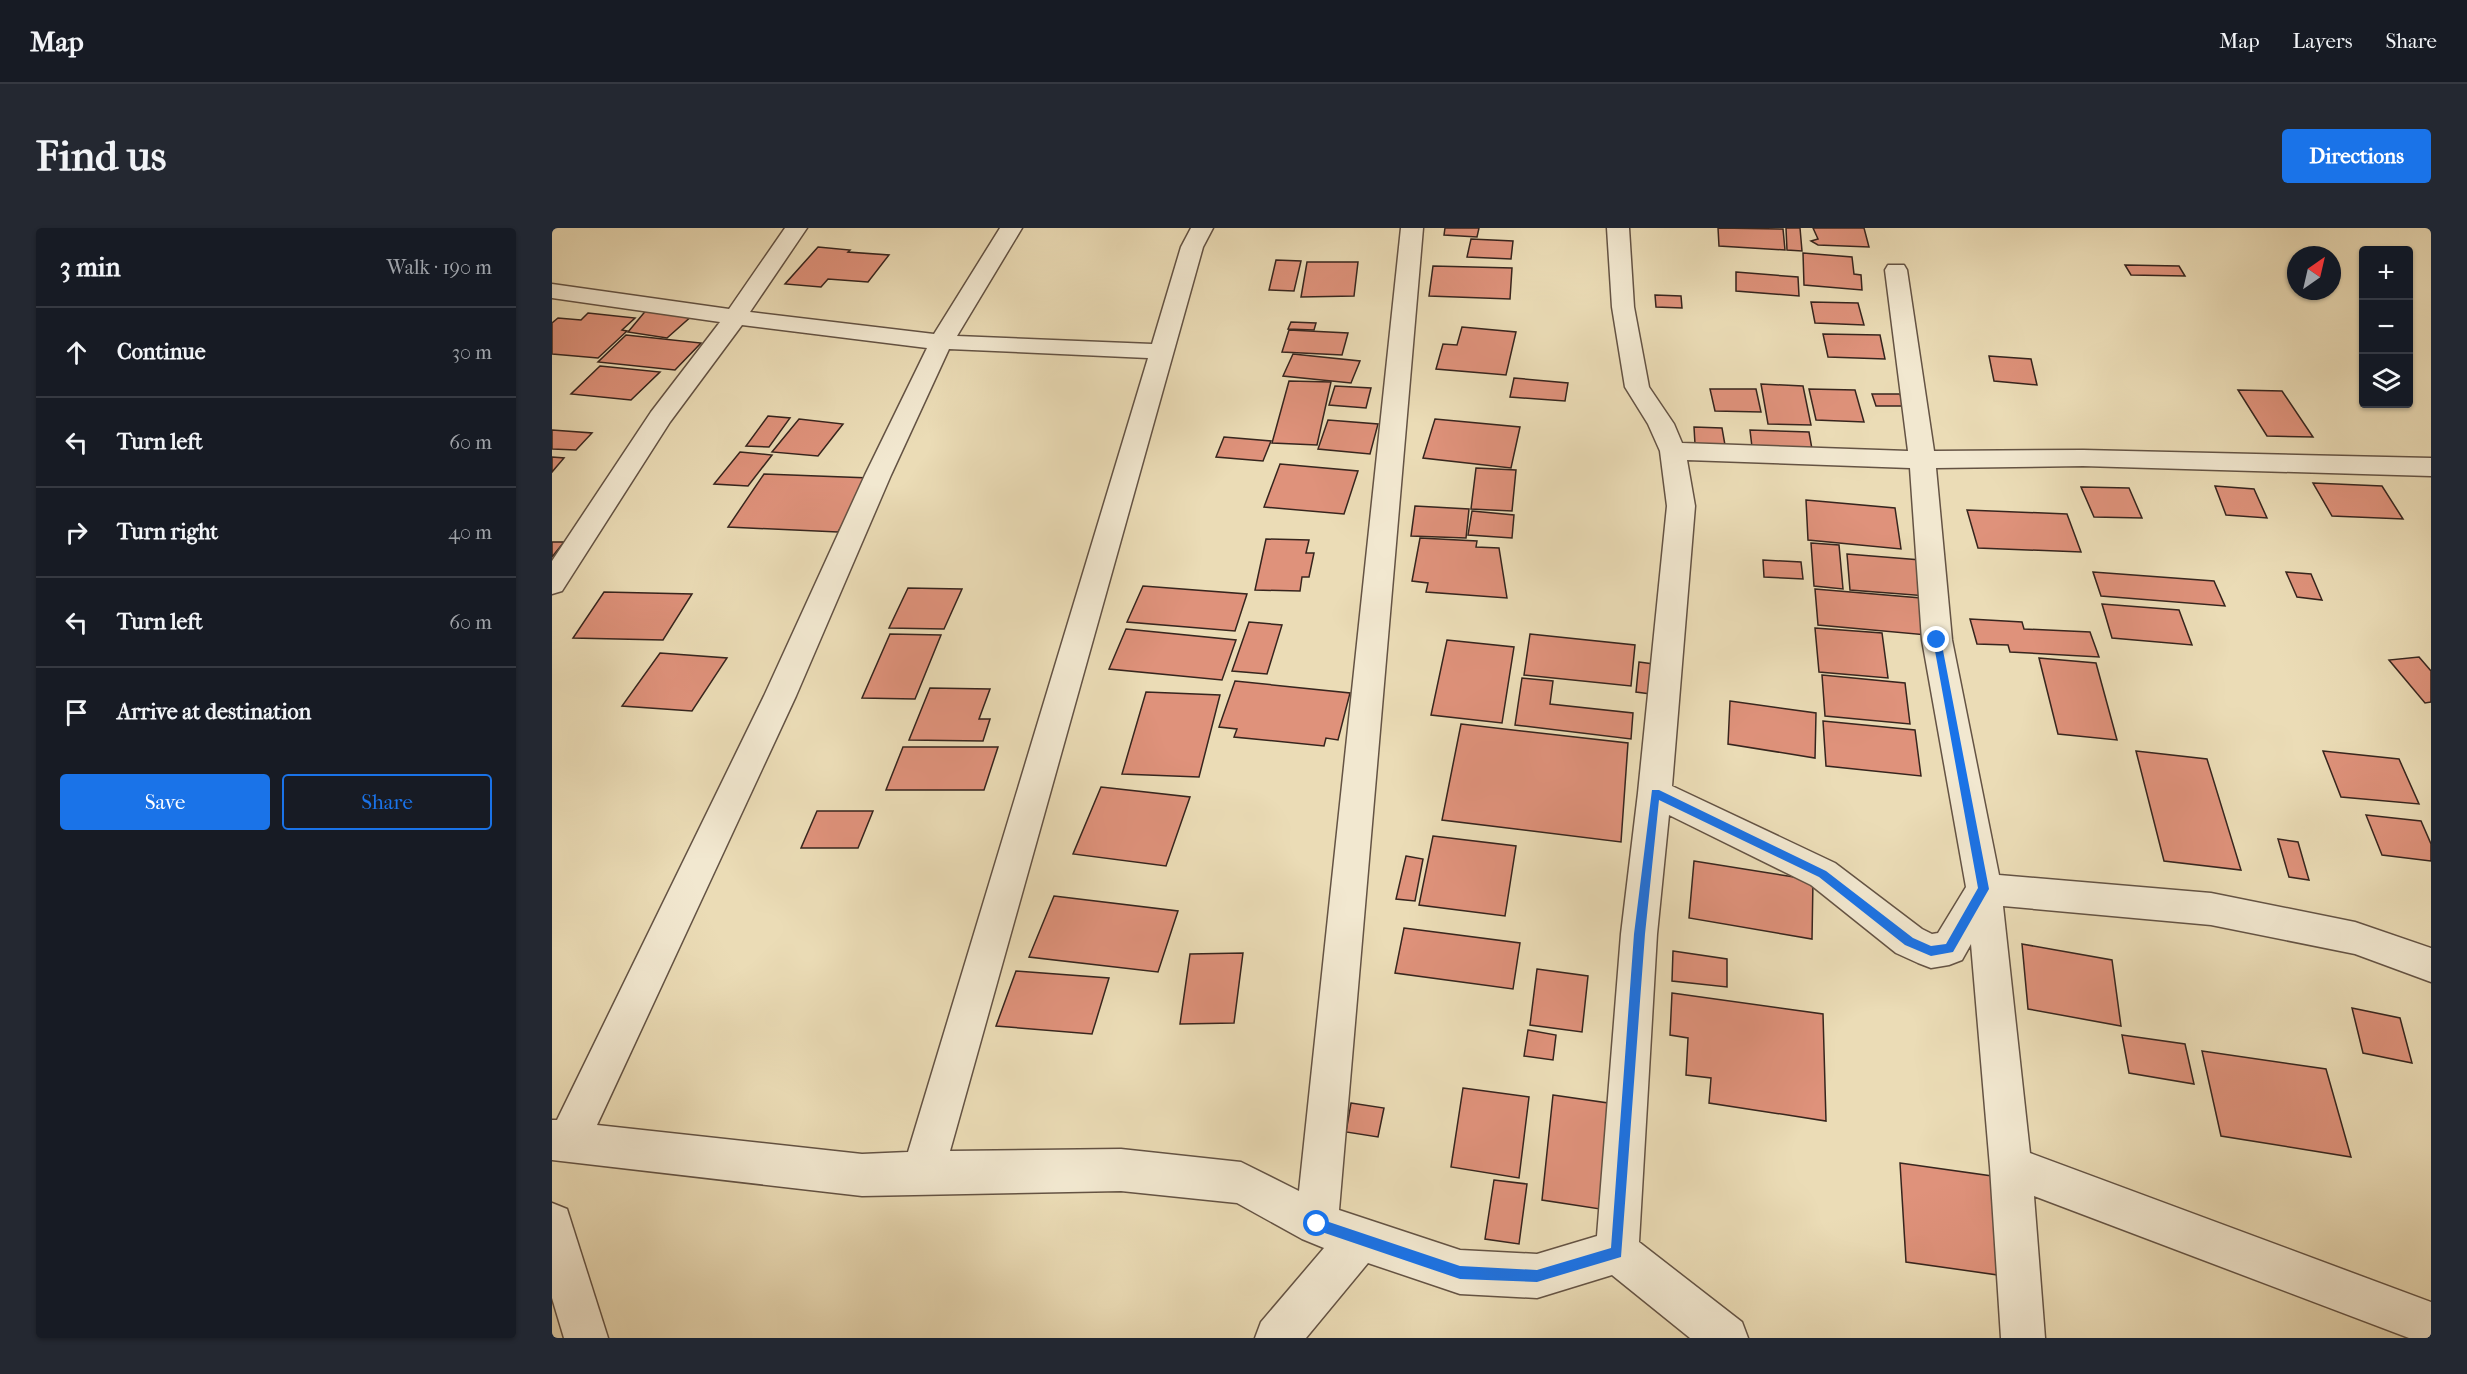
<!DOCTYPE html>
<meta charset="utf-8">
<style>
body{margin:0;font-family:"IM FELL French Canon",serif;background:#242831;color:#f1f3f6}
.controls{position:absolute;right:18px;top:18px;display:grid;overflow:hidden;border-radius:6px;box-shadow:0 2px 4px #0004}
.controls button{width:54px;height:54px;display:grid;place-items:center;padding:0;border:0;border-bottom:2px solid #363941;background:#171b24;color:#f1f3f6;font:30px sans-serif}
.compass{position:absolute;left:1735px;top:18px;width:54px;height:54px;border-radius:50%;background:#171b24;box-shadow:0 2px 4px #0004;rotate:34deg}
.stop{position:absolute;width:18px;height:18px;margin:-14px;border:4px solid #1a73e8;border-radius:50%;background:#fff}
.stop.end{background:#1a73e8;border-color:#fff;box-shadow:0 2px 6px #0008}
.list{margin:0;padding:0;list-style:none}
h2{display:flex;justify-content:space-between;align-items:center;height:78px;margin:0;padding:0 24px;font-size:26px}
h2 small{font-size:20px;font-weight:400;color:#9ea1a6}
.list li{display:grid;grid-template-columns:39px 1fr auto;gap:18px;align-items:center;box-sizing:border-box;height:90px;padding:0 24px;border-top:2px solid #363941}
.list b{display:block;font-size:22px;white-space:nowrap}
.list em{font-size:20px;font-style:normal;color:#9ea1a6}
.actions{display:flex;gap:12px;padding:18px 24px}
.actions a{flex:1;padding:14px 0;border:2px solid #1a73e8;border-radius:6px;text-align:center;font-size:21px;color:#1a73e8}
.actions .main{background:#1a73e8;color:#fff}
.icon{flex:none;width:33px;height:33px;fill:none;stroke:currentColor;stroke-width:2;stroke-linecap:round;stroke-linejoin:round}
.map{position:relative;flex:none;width:1879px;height:1110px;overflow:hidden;border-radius:6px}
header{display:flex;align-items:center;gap:36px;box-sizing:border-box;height:84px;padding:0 30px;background:#171b24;border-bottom:2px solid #363941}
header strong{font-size:28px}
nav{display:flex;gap:33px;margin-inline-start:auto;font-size:21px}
.intro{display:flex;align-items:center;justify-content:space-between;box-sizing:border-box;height:144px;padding:0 36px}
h1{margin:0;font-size:42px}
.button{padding:15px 27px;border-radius:6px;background:#1a73e8;color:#fff;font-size:21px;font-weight:700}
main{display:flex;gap:36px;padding:0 36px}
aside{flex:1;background:#171b24;border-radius:6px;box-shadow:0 2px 4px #0004}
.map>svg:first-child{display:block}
.building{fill:#df927b;stroke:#37251e;stroke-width:1.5}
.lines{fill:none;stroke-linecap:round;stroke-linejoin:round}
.minor-casing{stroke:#645344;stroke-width:3}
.minor{fill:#f2e8d0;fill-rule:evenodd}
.route{fill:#1a73e8}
</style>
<header>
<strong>Map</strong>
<nav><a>Map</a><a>Layers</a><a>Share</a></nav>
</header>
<div class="intro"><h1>Find us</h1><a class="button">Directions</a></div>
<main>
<aside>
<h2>3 min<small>Walk · 190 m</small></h2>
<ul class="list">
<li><svg class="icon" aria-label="ahead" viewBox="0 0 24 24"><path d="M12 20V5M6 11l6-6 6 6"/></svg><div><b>Continue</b></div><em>30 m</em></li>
<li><svg class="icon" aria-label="left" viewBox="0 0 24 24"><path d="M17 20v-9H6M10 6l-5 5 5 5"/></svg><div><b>Turn left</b></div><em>60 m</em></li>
<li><svg class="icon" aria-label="right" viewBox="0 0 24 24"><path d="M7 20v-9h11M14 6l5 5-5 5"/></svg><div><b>Turn right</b></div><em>40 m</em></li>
<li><svg class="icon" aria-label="left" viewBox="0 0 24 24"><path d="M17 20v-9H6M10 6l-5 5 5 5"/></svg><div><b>Turn left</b></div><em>60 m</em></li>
<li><svg class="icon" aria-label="arrive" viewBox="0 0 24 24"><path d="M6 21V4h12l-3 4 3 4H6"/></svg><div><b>Arrive at destination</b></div></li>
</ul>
<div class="actions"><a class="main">Save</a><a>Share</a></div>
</aside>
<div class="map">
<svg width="1879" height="1110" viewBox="0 0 1879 1110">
<rect width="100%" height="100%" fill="#ebdcb6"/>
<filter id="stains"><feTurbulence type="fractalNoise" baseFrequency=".00333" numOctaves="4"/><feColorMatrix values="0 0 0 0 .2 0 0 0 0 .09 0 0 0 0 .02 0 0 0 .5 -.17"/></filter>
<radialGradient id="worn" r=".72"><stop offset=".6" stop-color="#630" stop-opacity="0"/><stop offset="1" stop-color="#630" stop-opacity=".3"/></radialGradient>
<!-- building -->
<g class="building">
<polygon points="893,0 927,0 925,9 892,7"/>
<polygon points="1166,0 1231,1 1233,22 1167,18"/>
<polygon points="1234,0 1248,0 1250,23 1235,22"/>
<polygon points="1261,0 1312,0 1317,19 1266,17 1259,13 1266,11"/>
<polygon points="919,11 961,13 959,31 915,29"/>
<polygon points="266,19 298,22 296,24 337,27 316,54 276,51 269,59 233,56"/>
<polygon points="1251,25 1300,29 1302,46 1309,47 1310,62 1252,57"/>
<polygon points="724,32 749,33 742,63 717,62"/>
<polygon points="755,34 806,34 802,68 749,69"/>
<polygon points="1573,37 1627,38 1633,48 1579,47"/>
<polygon points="881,38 960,40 958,71 877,68"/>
<polygon points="1184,44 1246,49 1247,68 1184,63"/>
<polygon points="1103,67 1129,68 1130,80 1104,79"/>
<polygon points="1259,74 1306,75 1312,97 1263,95"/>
<polygon points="96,80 142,86 115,110 76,104"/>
<polygon points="36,85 83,90 70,102 75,103 46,130 0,126 0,95 6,90 29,92"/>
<polygon points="739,94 764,95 762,102 736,101"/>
<polygon points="910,99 964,104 954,147 884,141 891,116 905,117"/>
<polygon points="737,102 796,105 790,127 730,124"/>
<polygon points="1271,106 1328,107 1333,131 1276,129"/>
<polygon points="74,107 149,115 123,142 46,134"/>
<polygon points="741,126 808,133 799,155 731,148"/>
<polygon points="1437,128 1479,131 1485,157 1442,153"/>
<polygon points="48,138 108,144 79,172 19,166"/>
<polygon points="962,150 1016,155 1013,173 958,169"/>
<polygon points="737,153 779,154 765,217 720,215"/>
<polygon points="1209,156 1251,158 1259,197 1216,196"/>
<polygon points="783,158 819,160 814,180 777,177"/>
<polygon points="1158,161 1204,161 1209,184 1163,183"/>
<polygon points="1257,161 1303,162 1312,194 1264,192"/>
<polygon points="1686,162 1730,163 1761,209 1715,208"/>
<polygon points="1320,166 1348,166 1352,178 1324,178"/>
<polygon points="216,188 238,190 217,219 194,218"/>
<polygon points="247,191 291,196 266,228 220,224"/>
<polygon points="883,191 968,199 959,240 871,230"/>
<polygon points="776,192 826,196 818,226 766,221"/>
<polygon points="1142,199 1170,200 1173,217 1143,216"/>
<polygon points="0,202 40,205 24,222 0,221"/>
<polygon points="1198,202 1257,204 1260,221 1200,219"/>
<polygon points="672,209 719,213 711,233 664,229"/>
<polygon points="188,224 220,227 196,258 162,256"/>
<polygon points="0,229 12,230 0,244"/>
<polygon points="728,236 806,243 792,286 712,279"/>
<polygon points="924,240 964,242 960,283 919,281"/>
<polygon points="212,246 318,250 286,304 176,299"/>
<polygon points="1761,255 1830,258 1851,291 1780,288"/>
<polygon points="1663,258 1702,261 1715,290 1674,287"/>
<polygon points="1529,259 1577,260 1590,290 1542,289"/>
<polygon points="1254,272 1343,280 1349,321 1256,312"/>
<polygon points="863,278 917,281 914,310 859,308"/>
<polygon points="1415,282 1515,286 1529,324 1426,320"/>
<polygon points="920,283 962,287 960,310 916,307"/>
<polygon points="868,310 925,313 924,319 947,320 955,370 874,364 876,355 860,353"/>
<polygon points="714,311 757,312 754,325 762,325 757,349 750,349 748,363 703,362"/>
<polygon points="0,314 12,314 0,329"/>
<polygon points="1259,315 1287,317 1291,361 1262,358"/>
<polygon points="1295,326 1369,332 1375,368 1298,362"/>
<polygon points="1211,332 1249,334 1251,351 1212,349"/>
<polygon points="1541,344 1662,353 1673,378 1549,368"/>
<polygon points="1734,344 1759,346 1770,372 1745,369"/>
<polygon points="591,358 695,366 683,403 575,394"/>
<polygon points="356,360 410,361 392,401 337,400"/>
<polygon points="1263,361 1369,370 1375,407 1266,397"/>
<polygon points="52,364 140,366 111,412 21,410"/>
<polygon points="1550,376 1627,382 1640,417 1560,410"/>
<polygon points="1418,391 1470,394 1472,401 1538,404 1547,429 1458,424 1456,417 1425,416"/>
<polygon points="697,394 730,397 715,446 680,443"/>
<polygon points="1263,400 1330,405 1336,450 1267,444"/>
<polygon points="574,401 684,412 670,452 557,441"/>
<polygon points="338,406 389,407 363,471 310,470"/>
<polygon points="978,406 1083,417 1079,458 972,447"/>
<polygon points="895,412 962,419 950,495 879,487"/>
<polygon points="108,425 175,430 140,483 70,478"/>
<polygon points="1867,429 1879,443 1879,474 1873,475 1837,432"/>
<polygon points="1487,430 1544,435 1565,512 1506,506"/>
<polygon points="1087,434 1109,437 1106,467 1084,464"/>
<polygon points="1270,447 1353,455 1358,496 1273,488"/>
<polygon points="970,450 1001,453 998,476 1081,485 1079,511 963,497"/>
<polygon points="683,453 798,465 786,512 774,510 772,518 682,509 685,501 667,499"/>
<polygon points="378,460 438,461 427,491 438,491 431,513 357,512"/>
<polygon points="594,464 668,467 647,549 570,546"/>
<polygon points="1178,473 1264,485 1263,530 1176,516"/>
<polygon points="1271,493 1363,502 1369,548 1274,538"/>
<polygon points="909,496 1076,515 1069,614 890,592"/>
<polygon points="351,519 446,519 432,562 334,562"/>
<polygon points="1584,523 1655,531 1689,642 1612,633"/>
<polygon points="1771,523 1847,531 1867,576 1789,569"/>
<polygon points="549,559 638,569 614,638 521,626"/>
<polygon points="265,583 321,583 306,620 249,620"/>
<polygon points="1814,587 1869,593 1879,616 1879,633 1830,627"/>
<polygon points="881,608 964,618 953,688 867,677"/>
<polygon points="1726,611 1746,614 1757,652 1737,649"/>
<polygon points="854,628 871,631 863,673 844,671"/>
<polygon points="1142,633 1261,652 1260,711 1137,690"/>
<polygon points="502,668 626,683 606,744 477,729"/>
<polygon points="852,700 968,715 961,761 843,745"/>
<polygon points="1470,716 1560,732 1569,798 1476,781"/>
<polygon points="1121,723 1175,731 1175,759 1120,753"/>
<polygon points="691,725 682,795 628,796 638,726"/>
<polygon points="985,741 1036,748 1030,804 978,797"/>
<polygon points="464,743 557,750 540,806 444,798"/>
<polygon points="1120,765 1271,786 1274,893 1157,875 1159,850 1134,847 1136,810 1118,807"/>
<polygon points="1800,780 1848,790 1860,835 1811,825"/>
<polygon points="976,802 1004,807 1001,832 972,828"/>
<polygon points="1570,807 1633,816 1642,856 1577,845"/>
<polygon points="1650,823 1774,841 1799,929 1669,908"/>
<polygon points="911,860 977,869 967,950 899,939"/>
<polygon points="1001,867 1056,875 1048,981 990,972"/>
<polygon points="799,875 832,880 826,909 794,904"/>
<polygon points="1348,935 1440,948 1453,1048 1354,1034"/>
<polygon points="942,952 975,956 967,1016 933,1011"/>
</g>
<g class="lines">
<!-- minor casing -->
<g class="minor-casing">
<g id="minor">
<path d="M233,0H255L198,84L382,106L448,0H470L405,108L600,116L629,19L639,0H661L651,19L398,923L569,921L689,934L747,963L849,0H871L787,982L908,1022L985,1026L1045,1008L1069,706L1086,565L1115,278L1108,223L1096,196L1073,159L1060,79L1055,0H1077L1082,79L1097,159L1122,196L1130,215L1356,223L1333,42L1336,37H1352L1355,42L1382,223L1531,222L1879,230V248L1531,238L1384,240L1400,412L1447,647L1659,665L1803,694L1879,720V754L1803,726L1659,697L1451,678L1478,925L1879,1074V1110H1857L1482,968L1493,1110H1449L1438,939L1419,716L1410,732L1397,737L1379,740L1366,735L1344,725L1259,657L1117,587L1105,706L1087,1014L1190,1094L1196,1110H1138L1060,1047L985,1070L908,1066L816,1035L754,1110H703L709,1094L772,1020L750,1011L685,975L569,963L310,968L0,932V892H5L212,468L313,247L375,120L190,97L118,194L10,363L0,366V333L99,184L168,94L0,70V56L177,81ZM397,121L596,130L356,924L310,926L45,897L244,468L339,247ZM1135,232L1358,240L1370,412L1414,659L1386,705L1380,706L1370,701L1283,635L1120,558L1143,278Z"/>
<polygon points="0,975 15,981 56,1110 12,1110 0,1070"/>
</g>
</g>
<!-- minor -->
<use href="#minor" class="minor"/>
</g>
<!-- route -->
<polygon class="route" points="1385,409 1389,412 1437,661 1401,724 1379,728 1353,717 1267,649 1107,572 1093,706 1069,1029 985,1054 908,1051 761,1001 759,996 765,990 908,1038 985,1042 1059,1020 1082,706 1100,562 1107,562 1274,643 1361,710 1379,718 1394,716 1426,660 1381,412"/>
<rect width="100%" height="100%" filter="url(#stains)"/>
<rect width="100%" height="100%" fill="url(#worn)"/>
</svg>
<div class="controls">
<button>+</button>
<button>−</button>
<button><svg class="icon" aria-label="layers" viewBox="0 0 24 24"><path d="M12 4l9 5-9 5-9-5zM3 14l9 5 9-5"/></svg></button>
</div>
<svg class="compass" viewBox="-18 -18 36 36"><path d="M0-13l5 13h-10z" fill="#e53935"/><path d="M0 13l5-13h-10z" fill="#9ea1a6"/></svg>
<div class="stop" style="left:765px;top:996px"></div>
<div class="stop end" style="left:1385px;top:412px"></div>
</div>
</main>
